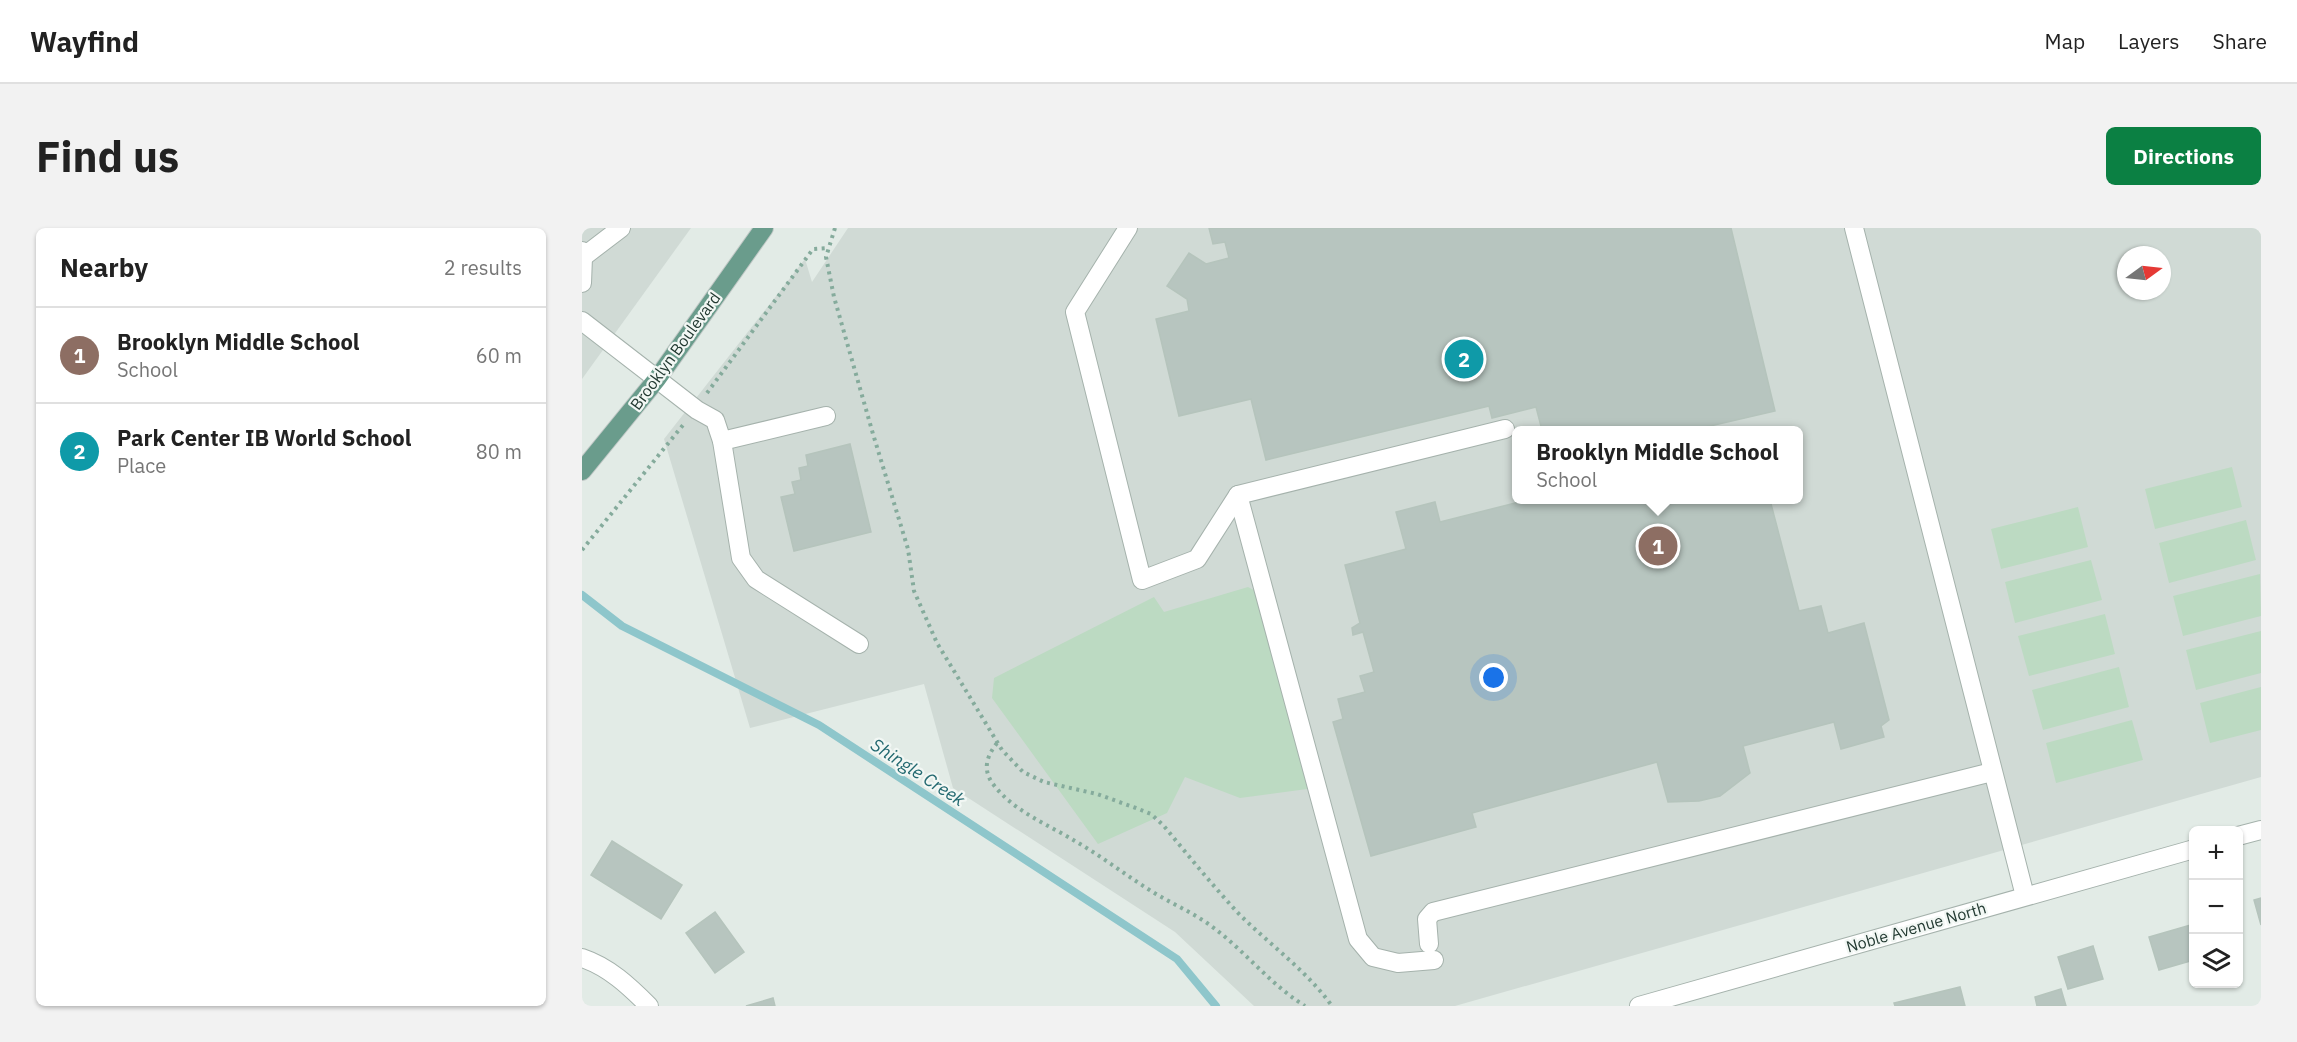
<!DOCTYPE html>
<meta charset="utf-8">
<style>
body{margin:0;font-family:"IBM Plex Sans",sans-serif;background:#f2f2f2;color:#222}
.controls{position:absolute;right:18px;bottom:18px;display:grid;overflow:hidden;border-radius:9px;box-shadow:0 2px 4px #0004}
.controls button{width:54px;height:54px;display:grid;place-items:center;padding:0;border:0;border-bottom:2px solid #e0e0e0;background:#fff;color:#222;font:30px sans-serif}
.compass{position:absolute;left:1535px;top:18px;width:54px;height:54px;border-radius:50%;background:#fff;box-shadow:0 2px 4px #0004;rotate:75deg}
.you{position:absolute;left:912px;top:450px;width:21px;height:21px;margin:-15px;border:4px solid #fff;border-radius:50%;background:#1a73e8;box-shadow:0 0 0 9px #1a73e833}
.badge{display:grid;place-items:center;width:39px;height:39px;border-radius:50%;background:#0b8043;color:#fff;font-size:20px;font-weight:700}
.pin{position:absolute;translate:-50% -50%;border:3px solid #fff;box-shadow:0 2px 6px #0006}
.popup{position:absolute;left:930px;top:198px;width:291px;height:78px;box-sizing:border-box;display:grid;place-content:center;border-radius:9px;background:#fff;filter:drop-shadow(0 2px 4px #0005);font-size:20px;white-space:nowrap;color:#767676}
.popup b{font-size:22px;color:#222}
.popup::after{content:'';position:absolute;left:50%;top:100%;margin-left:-12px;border:12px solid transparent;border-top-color:#fff}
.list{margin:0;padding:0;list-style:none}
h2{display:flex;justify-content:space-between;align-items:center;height:78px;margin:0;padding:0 24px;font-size:26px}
h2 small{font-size:20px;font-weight:400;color:#767676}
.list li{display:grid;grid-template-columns:39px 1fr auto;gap:18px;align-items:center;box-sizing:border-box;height:96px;padding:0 24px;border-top:2px solid #e0e0e0}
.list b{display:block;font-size:22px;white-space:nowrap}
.list p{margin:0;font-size:20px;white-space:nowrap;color:#767676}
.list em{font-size:20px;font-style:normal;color:#767676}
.icon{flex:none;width:33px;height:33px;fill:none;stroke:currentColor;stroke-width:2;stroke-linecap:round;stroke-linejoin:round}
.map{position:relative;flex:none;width:1679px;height:778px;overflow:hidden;border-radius:9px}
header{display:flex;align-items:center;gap:36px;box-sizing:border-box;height:84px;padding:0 30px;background:#fff;border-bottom:2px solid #e0e0e0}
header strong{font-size:28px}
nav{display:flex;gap:33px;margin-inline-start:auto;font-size:21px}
.intro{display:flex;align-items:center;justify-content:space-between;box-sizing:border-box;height:144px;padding:0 36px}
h1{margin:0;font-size:42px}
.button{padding:15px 27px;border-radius:9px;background:#0b8043;color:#fff;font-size:21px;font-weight:700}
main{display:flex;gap:36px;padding:0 36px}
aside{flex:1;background:#fff;border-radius:9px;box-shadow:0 2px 4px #0004}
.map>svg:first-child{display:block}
.built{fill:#d0dad5;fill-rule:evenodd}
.green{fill:#bcdac2}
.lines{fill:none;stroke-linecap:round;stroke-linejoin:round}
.stream{stroke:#8ec6cb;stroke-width:8}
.building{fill:#b7c5bf;stroke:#b5c4bc;stroke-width:1.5}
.minor-casing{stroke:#a5b2ac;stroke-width:20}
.major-casing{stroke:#c1c8c6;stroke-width:20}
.path{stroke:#85ab9c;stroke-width:4;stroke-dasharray:3 4.5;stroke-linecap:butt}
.minor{stroke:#fff;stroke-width:18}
.major{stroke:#6a9c8c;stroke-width:18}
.labels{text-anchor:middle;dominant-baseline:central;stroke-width:4.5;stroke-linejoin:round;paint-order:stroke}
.street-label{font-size:16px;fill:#233a32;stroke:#f2f7f4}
.water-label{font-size:18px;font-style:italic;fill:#236970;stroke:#f2f7f4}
</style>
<header>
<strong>Wayfind</strong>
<nav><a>Map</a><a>Layers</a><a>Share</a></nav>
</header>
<div class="intro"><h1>Find us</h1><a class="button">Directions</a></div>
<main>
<aside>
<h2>Nearby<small>2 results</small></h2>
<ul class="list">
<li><span class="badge" style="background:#8d6e63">1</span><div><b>Brooklyn Middle School</b><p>School</p></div><em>60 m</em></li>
<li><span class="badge" style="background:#0f9aa8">2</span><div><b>Park Center IB World School</b><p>Place</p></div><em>80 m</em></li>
</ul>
</aside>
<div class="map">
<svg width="1679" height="778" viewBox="0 0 1679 778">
<rect width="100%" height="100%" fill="#e2ebe6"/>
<!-- built -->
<g class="built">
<polygon points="0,0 109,0 0,151"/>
<path d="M266,0H1679V549L873,778H672L593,704L371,560L342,456L168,500L82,211L223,31L230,54ZM1544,27H1580V63H1544ZM935,202H1217V272H935Z"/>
</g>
<!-- green -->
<g class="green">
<polygon points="1650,239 1660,279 1573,301 1563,261"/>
<polygon points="1496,279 1506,319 1419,341 1409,301"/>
<polygon points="1664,292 1674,332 1587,355 1577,315"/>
<polygon points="1509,332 1520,372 1433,395 1423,354"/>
<polygon points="1678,346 1679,388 1601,408 1591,368"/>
<polygon points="666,359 687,370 740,559 658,570 603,549 585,585 516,616 410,470 412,450 572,369 582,384"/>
<polygon points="1523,386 1533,426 1447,448 1436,408"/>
<polygon points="1679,403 1679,445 1614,462 1604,422"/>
<polygon points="1537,439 1547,479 1461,502 1450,462"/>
<polygon points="1679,459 1679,502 1628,515 1618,475"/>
<polygon points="1550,492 1561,532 1474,555 1464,515"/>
</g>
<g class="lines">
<!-- stream -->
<polyline class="stream" points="0,367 40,398 237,497 595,731 634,778"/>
</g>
<!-- building -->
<g class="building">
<polygon points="627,0 1149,0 1193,183 1111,202 960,202 954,179 910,190 907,178 684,232 669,171 597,188 574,91 607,83 605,71 585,58 607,25 624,36 647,30 643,14 631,16"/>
<polygon points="268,216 289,304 212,323 199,269 213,266 210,254 219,252 217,240 226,238 224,227"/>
<polygon points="945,272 1188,272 1217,383 1239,378 1246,405 1282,395 1307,492 1299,498 1302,509 1259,521 1252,494 1161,518 1168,545 1138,568 1117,573 1086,574 1075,534 890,585 894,599 789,628 751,494 761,491 756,471 783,464 778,448 792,444 781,404 771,407 770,400 778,395 763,337 824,321 814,284 853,274 858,294"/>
<polygon points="30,613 100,657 79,691 9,647"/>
<polygon points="1679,670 1679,697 1672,672"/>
<polygon points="133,684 162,724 133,745 104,705"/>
<polygon points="1612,696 1612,732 1577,742 1567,709"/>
<polygon points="1511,718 1521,751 1486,761 1476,729"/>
<polygon points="1378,759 1383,778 1313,778 1312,775"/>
<polygon points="1479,761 1484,778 1455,778 1453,769"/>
<polygon points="191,770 193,778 164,778"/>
</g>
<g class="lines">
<!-- minor casing -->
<g class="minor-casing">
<g id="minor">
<polyline points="546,0 493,84 560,352 615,331 656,267 923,201"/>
<polyline points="1272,0 1443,668"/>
<polyline points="0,23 1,29 39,0"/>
<polyline points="0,55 1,29"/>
<polyline points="0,93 115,182 133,192 140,213 159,330 174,351 277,416"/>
<polyline points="140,213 244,188"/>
<polyline points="656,267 776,711 791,729 816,735 852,732"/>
<polyline points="1656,608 1679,602"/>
<polyline points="847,716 845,691 851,684 1410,544"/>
<path d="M0,730C27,739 47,758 67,778"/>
<polyline points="1057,778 1612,621"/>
</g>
</g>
<!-- major casing -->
<g class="major-casing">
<polyline id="major" points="0,243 75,151 182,0"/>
</g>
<!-- path -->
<g class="path">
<path d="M253,0L244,29L252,69L291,206L326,321L332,363L355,415L420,522L441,544L462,554L515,566L554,580L569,586L581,597C606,627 631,658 657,686C688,717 724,742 750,778"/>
<polyline points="125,165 231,21 247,20"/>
<polyline points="0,322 101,197"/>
<path d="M415,515C405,528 400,541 411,556C431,583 465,596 493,613C521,629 546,649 574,666C591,676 609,684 625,695C661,720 686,755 723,778"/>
</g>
<!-- minor -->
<use href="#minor" class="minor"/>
<!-- major -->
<use href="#major" class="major"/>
</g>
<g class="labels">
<!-- street labels -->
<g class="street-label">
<text transform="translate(93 123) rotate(-54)">Brooklyn Boulevard</text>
<text transform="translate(1334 699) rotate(-16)">Noble Avenue North</text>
</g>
<!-- water labels -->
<g class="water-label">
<text transform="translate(336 544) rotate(33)">Shingle Creek</text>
</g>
</g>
</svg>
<div class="controls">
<button>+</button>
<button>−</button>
<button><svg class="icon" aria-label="layers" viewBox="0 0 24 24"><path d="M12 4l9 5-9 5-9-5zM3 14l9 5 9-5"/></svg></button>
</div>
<svg class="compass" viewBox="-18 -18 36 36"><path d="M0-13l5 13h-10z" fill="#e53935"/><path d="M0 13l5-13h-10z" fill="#767676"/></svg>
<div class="you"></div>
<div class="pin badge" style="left:1076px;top:318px;background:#8d6e63">1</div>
<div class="popup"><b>Brooklyn Middle School</b>School</div>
<div class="pin badge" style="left:882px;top:131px;background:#0f9aa8">2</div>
</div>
</main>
